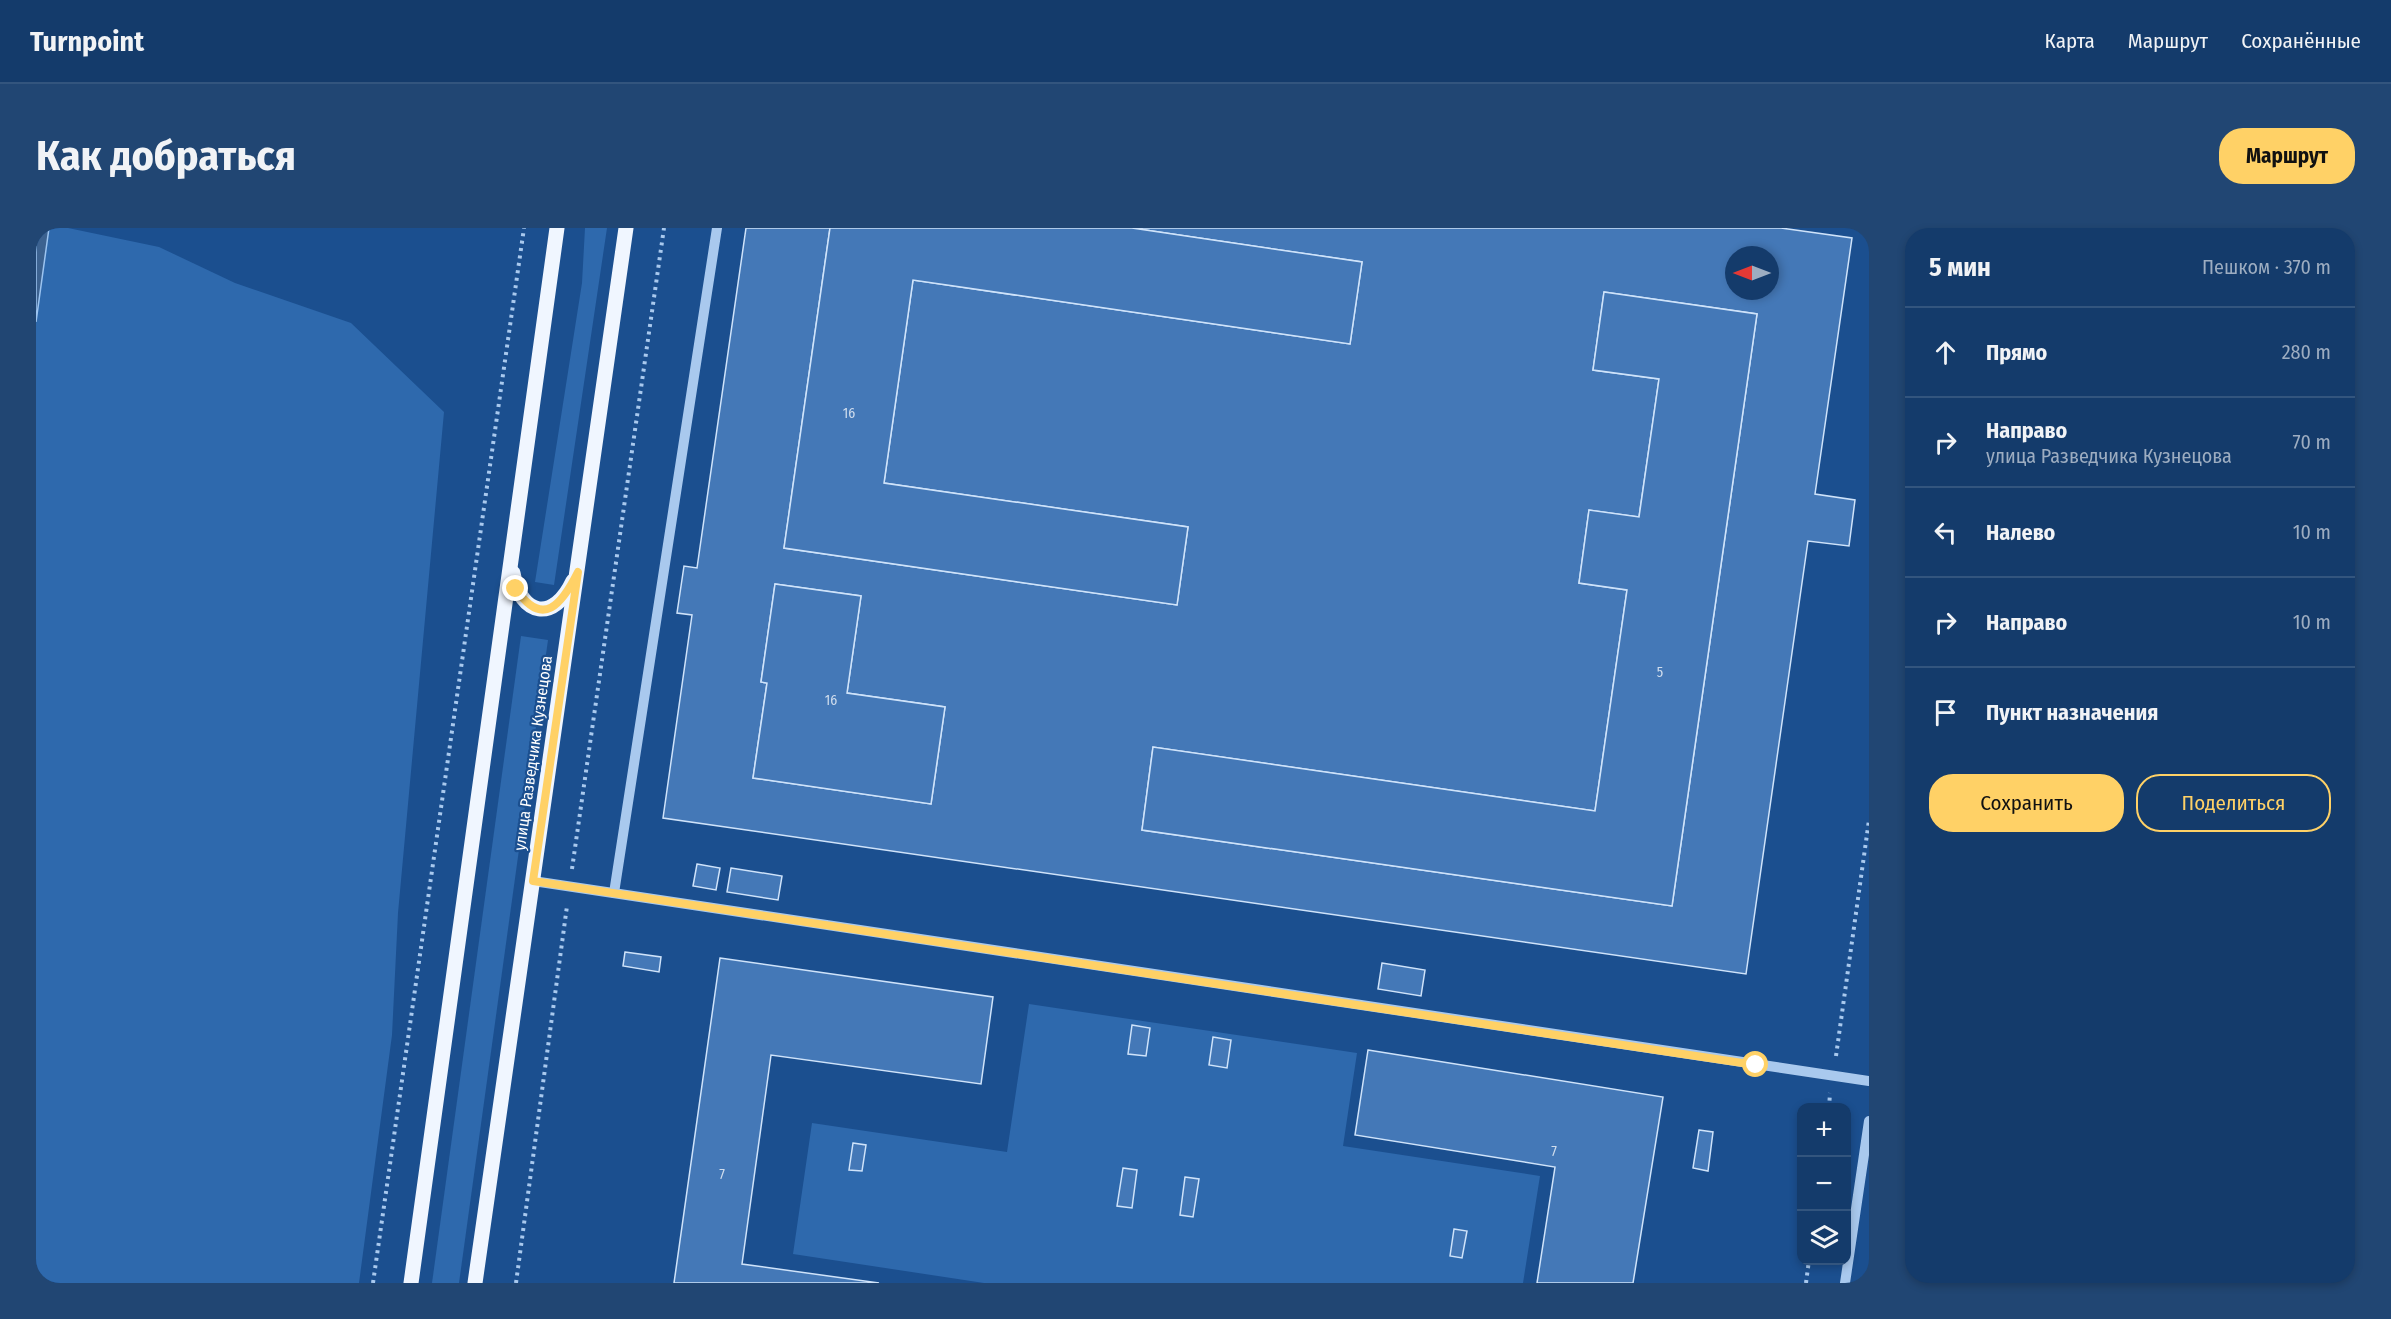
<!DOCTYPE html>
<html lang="ru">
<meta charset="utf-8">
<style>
body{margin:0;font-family:"Fira Sans Condensed",sans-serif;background:#214673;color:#f1f3f6}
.controls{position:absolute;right:18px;bottom:18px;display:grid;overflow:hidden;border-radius:12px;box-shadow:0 3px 9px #0003}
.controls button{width:54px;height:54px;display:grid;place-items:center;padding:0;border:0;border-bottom:2px solid #33557e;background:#143b6b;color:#f1f3f6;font:30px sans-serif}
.compass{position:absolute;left:1689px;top:18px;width:54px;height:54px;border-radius:50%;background:#143b6b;box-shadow:0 3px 9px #0003;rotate:270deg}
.stop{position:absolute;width:18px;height:18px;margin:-14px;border:4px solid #ffd166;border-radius:50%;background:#fff}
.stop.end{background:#ffd166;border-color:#fff;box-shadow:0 2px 6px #0008}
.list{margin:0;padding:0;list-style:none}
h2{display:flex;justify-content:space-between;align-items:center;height:78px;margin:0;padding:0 24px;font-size:26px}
h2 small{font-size:20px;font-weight:400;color:#9dadc1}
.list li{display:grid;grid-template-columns:39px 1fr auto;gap:18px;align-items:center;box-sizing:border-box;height:90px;padding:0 24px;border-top:2px solid #33557e}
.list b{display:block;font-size:22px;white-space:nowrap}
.list p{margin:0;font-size:20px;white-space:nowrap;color:#9dadc1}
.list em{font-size:20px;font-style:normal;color:#9dadc1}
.actions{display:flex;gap:12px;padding:18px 24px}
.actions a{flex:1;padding:14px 0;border:2px solid #ffd166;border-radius:24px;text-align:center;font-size:21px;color:#ffd166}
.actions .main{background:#ffd166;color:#111}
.icon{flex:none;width:33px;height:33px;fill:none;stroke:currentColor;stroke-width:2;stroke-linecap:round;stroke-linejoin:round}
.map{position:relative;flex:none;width:1833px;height:1055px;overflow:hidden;border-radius:24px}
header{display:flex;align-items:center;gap:36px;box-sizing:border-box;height:84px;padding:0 30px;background:#143b6b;border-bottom:2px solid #33557e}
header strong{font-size:28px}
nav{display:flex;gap:33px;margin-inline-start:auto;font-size:21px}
.intro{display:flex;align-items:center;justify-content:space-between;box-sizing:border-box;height:144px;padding:0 36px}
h1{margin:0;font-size:42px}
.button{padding:15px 27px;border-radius:24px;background:#ffd166;color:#111;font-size:21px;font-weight:700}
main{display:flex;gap:36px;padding:0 36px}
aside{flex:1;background:#143b6b;border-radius:24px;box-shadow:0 3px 9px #0003}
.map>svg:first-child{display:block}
.green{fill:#2e69ad}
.water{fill:#3c6290;stroke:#9cc4f0;stroke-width:1.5}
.building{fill:#4478b7;stroke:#cfe3fa;stroke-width:1.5;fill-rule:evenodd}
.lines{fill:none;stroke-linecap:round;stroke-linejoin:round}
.path{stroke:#a9c9ee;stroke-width:4;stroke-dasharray:3 4.5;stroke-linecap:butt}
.minor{stroke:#a9c9ee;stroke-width:10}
.major{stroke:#f0f6ff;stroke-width:15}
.route{stroke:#ffd166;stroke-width:8}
.labels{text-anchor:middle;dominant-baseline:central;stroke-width:4.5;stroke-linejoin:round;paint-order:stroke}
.number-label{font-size:14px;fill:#d0dded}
.street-label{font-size:16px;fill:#fff;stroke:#1b4f8f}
</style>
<header>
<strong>Turnpoint</strong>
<nav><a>Карта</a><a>Маршрут</a><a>Сохранённые</a></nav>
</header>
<div class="intro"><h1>Как добраться</h1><a class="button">Маршрут</a></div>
<main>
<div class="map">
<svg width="1833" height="1055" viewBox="0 0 1833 1055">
<rect width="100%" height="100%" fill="#1b4f8f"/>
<!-- green -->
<g class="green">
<polygon points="13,0 32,0 123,19 199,55 315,95 408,184 362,685 356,807 323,1055 0,1055 0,94"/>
<polygon points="549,0 571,0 518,357 499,354 546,55"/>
<polygon points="485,408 512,412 423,1055 396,1055"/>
<polygon points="993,776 1321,825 1307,918 1504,948 1487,1055 948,1055 757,1026 776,895 971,924"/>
</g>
<!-- water -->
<polygon class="water" points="0,0 13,0 0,94"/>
<!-- building -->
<g class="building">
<path d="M710,0H794L748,320L1141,377L1152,299L848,255L877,52L1314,116L1326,34L1096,0H1745L1816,10L1779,266L1819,272L1813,318L1772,313L1710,746L627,590L656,387L641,385L648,338L661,340ZM1698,27H1734V63H1698ZM1568,64L1721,86L1636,678L1106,602L1117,519L1559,583L1591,362L1543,355L1553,282L1603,289L1623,151L1557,142ZM739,356L825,368L811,465L909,479L895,576L717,550L731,455L725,454Z"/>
<polygon points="794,0 1096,0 1326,34 1314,116 877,52 848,255 1152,299 1141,377 748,320"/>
<polygon points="1568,64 1721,86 1636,678 1106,602 1117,519 1559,583 1591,362 1543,355 1553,282 1603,289 1623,151 1557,142"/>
<polygon points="739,356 825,368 811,465 909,479 895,576 717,550 731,455 725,454"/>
<polygon points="661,636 684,640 680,662 657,658"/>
<polygon points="695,640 746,648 742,672 691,664"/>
<polygon points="589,724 625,729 623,744 587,738"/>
<polygon points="684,730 957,769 945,856 735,827 706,1036 843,1055 638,1055"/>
<polygon points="1346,735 1389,742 1385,768 1342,761"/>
<polygon points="1096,797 1114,800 1110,828 1092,826"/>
<polygon points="1177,809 1195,812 1191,840 1173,837"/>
<polygon points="1332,822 1627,869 1597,1055 1501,1055 1519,939 1319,907"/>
<polygon points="1663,902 1677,904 1672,943 1657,940"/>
<polygon points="817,915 830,917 826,943 813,942"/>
<polygon points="1087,940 1101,942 1096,980 1081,978"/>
<polygon points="1149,949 1163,951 1157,989 1144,987"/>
<polygon points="1418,1001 1431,1003 1426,1030 1414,1028"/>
</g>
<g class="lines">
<!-- path -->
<g class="path">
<polyline points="536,641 628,0"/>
<polyline points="1800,828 1833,592"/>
<polyline points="1793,880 1794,865"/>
<polyline points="337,1055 488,0"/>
<polyline points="480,1055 531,678"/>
<polyline points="1770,1055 1773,1032"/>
</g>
<!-- minor -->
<g class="minor">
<polyline points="497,653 1833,853"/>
<polyline points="578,665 681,0"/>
<polyline points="1809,1055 1833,893"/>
</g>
<!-- major -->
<g class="major">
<path d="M477,345C485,389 518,394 537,353"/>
<polyline points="375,1055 521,0"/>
<polyline points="439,1055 590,0"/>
</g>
</g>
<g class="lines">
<!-- route -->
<path class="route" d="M480,361C507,401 526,376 542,344L497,653L1720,837"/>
</g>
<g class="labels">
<!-- number labels -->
<g class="number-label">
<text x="813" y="185">16</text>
<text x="1624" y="444">5</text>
<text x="795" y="472">16</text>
<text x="1518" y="923">7</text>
<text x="686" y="946">7</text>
</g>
<!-- street labels -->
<g class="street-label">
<text transform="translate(497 525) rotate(-82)">улица Разведчика Кузнецова</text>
</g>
</g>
</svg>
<div class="controls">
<button>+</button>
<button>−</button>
<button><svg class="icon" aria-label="layers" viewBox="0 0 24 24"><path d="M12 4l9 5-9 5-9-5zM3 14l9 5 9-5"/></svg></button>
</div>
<svg class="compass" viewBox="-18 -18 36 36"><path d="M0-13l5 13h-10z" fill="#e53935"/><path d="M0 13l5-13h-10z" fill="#9dadc1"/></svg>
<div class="stop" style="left:1720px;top:837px"></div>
<div class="stop end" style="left:480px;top:361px"></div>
</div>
<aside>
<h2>5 мин<small>Пешком · 370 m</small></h2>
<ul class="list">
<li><svg class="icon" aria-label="ahead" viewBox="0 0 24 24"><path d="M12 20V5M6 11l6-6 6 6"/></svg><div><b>Прямо</b></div><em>280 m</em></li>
<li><svg class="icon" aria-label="right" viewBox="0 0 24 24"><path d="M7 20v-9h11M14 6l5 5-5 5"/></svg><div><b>Направо</b><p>улица Разведчика Кузнецова</p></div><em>70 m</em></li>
<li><svg class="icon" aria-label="left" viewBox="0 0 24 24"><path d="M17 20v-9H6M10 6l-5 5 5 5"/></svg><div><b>Налево</b></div><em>10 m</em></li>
<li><svg class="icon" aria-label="right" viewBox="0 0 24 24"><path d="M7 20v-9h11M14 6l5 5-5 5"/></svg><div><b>Направо</b></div><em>10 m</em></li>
<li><svg class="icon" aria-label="arrive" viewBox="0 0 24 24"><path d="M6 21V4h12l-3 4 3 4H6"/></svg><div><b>Пункт назначения</b></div></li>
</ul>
<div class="actions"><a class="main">Сохранить</a><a>Поделиться</a></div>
</aside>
</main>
